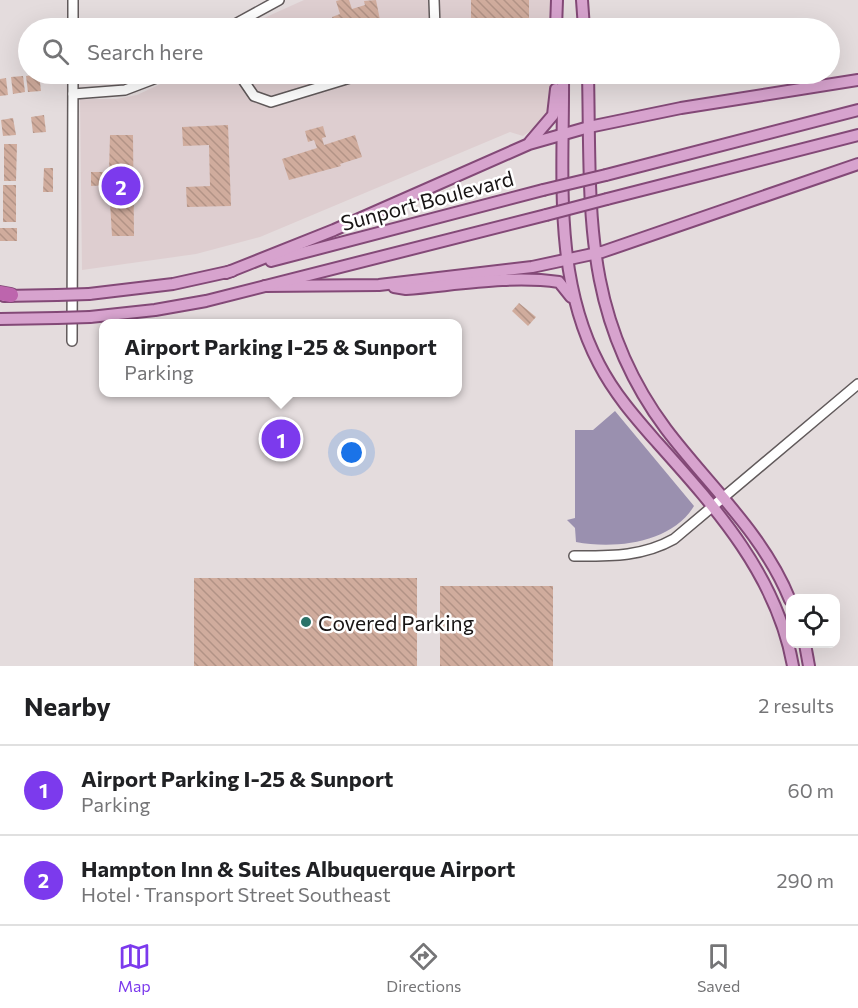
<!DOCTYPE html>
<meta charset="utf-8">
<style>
body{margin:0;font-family:Commissioner,sans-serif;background:#f6f6f6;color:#202124}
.controls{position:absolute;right:18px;bottom:18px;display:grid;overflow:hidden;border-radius:12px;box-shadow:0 6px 24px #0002}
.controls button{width:54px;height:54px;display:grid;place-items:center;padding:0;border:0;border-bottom:2px solid #e0e0e0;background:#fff;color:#202124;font:30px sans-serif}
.you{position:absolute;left:352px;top:453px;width:21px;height:21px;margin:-15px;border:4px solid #fff;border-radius:50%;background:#1a73e8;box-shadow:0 0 0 9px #1a73e833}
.badge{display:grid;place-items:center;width:39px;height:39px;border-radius:50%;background:#7c3aed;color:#fff;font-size:20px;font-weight:700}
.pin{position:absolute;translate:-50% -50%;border:3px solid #fff;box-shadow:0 2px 6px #0006}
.popup{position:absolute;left:99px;top:319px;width:363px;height:78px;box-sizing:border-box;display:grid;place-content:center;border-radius:12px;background:#fff;filter:drop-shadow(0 2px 4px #0005);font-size:20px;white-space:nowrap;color:#757577}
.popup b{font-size:22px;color:#202124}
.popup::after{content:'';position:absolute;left:50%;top:100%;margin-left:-12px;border:12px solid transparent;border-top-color:#fff}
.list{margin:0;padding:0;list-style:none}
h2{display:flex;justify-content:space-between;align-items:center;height:78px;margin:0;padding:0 24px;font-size:26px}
h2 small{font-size:20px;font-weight:400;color:#757577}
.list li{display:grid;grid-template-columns:39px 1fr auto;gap:18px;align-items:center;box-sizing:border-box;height:90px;padding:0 24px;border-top:2px solid #e0e0e0}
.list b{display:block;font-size:22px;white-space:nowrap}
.list p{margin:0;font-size:20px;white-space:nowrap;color:#757577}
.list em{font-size:20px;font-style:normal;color:#757577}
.icon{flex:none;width:33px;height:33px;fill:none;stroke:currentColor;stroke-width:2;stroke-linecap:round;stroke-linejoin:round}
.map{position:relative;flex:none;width:858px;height:666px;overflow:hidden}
.search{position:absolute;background:#fff;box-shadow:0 6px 24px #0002;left:18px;right:18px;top:18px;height:66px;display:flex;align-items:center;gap:15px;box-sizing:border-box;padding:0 21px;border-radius:33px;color:#757577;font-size:22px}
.sheet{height:258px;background:#fff}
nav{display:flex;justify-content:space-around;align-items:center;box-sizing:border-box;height:84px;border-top:2px solid #e0e0e0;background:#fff;font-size:16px;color:#757577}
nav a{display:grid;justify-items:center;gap:3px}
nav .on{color:#7c3aed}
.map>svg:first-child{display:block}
.built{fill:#deced0}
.water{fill:#9a90af}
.building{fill:url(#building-back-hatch)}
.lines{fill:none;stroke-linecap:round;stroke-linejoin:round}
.minor-casing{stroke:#615a5b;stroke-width:12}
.major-casing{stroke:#834977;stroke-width:14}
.highway-casing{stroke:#834977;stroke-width:16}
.minor{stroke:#fff;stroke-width:9}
.major{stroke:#d7a3ce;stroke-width:10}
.highway{stroke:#bd65ad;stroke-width:14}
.major-bridge-casing{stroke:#834977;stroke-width:14;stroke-linecap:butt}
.major-bridge{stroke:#d7a3ce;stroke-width:10}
.poi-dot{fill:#2b7268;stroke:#fff;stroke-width:2}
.labels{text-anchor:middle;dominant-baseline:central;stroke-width:5;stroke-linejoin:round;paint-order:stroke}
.street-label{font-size:21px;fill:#171414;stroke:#fff}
.poi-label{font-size:21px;fill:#171414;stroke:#fff;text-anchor:start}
</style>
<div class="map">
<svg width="858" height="666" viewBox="0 0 858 666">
<defs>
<pattern id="building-back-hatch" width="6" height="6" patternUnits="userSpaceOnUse" patternTransform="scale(1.5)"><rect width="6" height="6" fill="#d0ac9d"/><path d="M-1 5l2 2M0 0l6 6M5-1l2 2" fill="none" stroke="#b29386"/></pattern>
</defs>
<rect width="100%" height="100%" fill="#e4dcdd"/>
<!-- built -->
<g class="built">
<polygon points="304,0 550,0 551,28 242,28"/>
<polygon points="182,74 551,74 551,106 543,121 523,136 510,132 260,237 196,254 82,270 80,99 116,99 137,95"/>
</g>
<!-- water -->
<path class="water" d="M615,411L694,506C671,544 614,549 576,542L575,528L567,520L575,518V430H593Z"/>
<!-- building -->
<g class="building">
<polygon points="340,0 349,0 352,9 365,5 364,1 376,0 380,20 371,23 373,28 321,28 334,24 332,17 340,14 336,1"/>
<polygon points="471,0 529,0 529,28 508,28 508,20 471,20"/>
<polygon points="39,74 41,91 28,92 26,76"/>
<polygon points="23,76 25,92 13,94 11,77"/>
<polygon points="6,78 8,95 0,96 0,79"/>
<polygon points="44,115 46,132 33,133 31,117"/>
<polygon points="13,118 16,135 3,136 1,120"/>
<polygon points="228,125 231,206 187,207 186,187 210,186 209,145 183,146 182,127"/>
<polygon points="323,126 326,137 322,138 324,145 355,135 362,157 340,164 341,166 289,180 282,159 317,148 314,140 308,142 305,131"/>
<polygon points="110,135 133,135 134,236 112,236 109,185 91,186 91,172 109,172"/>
<polygon points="4,144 17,144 16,181 4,181"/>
<polygon points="44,168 53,168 53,192 43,192"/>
<rect x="3" y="185" width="13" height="37"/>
<rect x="0" y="228" width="17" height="13"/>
<polygon points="519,303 536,317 528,326 512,311"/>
<rect x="194" y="578" width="223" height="88"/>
<rect x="440" y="586" width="113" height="80"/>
</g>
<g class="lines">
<!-- minor casing -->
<g class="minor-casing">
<g id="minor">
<polyline points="73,0 73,28"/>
<polyline points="434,0 435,28"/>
<polyline points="228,28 279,0"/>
<polyline points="239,74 254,96 271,102 363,74"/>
<polyline points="73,94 125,90 167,74"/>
<polyline points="72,341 73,74"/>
<path d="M574,556C610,556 642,557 674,539L858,384"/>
</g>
</g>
<!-- major casing -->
<g class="major-casing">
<g id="major">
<polyline points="582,0 584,28"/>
<polyline points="556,28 557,0"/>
<path d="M563,74C564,170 552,275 599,364C614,393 634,416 655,440C715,507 777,575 793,666"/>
<path d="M588,74C591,207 581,315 666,429C709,486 763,533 790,600"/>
<polyline points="530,142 553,115 556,89"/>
<polyline points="606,175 858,110"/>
<polyline points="607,199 858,135"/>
<polyline points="271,261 543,190"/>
<polyline points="226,273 334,230 529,144 589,127 681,108 858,80"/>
<polyline points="265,286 379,285 532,267 602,252 858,164"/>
<path d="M394,287L406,289C456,285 509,275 559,282L571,297"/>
<polyline points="89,294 173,284 232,271"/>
<polyline points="4,296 57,295"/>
<polyline points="90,317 155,310 206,301 546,215"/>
<polyline points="0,319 57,318"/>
<polyline points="805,644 809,666"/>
</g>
</g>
<!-- highway casing -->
<g class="highway-casing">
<polyline id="highway" points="0,293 11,295"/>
</g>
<!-- minor -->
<use href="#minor" class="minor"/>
<!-- major -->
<use href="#major" class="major"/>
<!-- highway -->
<use href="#highway" class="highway"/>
<!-- major-bridge casing -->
<g class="major-bridge-casing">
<g id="major-bridge">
<polyline points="543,190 606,175"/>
<polyline points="546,215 607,199"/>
<polyline points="57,295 89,294"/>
<polyline points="57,318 90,317"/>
</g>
</g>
<!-- major-bridge -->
<use href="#major-bridge" class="major-bridge"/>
</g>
<!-- markers -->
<circle class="poi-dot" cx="306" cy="622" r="6"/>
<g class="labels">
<!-- street labels -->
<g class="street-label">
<text transform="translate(427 200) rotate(-15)">Sunport Boulevard</text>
</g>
<!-- poi labels -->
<g class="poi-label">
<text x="318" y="622">Covered Parking</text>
</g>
</g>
</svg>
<div class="controls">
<button><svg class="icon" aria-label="locate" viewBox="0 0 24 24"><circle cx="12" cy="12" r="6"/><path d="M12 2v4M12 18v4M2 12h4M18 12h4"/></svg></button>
</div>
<div class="you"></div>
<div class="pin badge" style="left:281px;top:439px">1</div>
<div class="popup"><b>Airport Parking I-25 &amp; Sunport</b>Parking</div>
<div class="pin badge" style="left:121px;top:186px">2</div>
<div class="search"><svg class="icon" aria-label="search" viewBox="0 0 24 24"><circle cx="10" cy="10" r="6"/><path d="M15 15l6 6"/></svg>Search here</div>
</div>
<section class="sheet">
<h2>Nearby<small>2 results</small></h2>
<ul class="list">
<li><span class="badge">1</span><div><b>Airport Parking I-25 &amp; Sunport</b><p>Parking</p></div><em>60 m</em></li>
<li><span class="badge">2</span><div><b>Hampton Inn &amp; Suites Albuquerque Airport</b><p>Hotel · Transport Street Southeast</p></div><em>290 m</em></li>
</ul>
</section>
<nav>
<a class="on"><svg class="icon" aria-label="map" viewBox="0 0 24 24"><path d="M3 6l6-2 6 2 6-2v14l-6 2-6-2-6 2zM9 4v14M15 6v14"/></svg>Map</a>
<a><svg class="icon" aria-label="directions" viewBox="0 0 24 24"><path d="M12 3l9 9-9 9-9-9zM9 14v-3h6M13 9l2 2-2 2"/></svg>Directions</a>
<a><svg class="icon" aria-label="saved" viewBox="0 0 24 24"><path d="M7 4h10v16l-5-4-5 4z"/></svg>Saved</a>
</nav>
